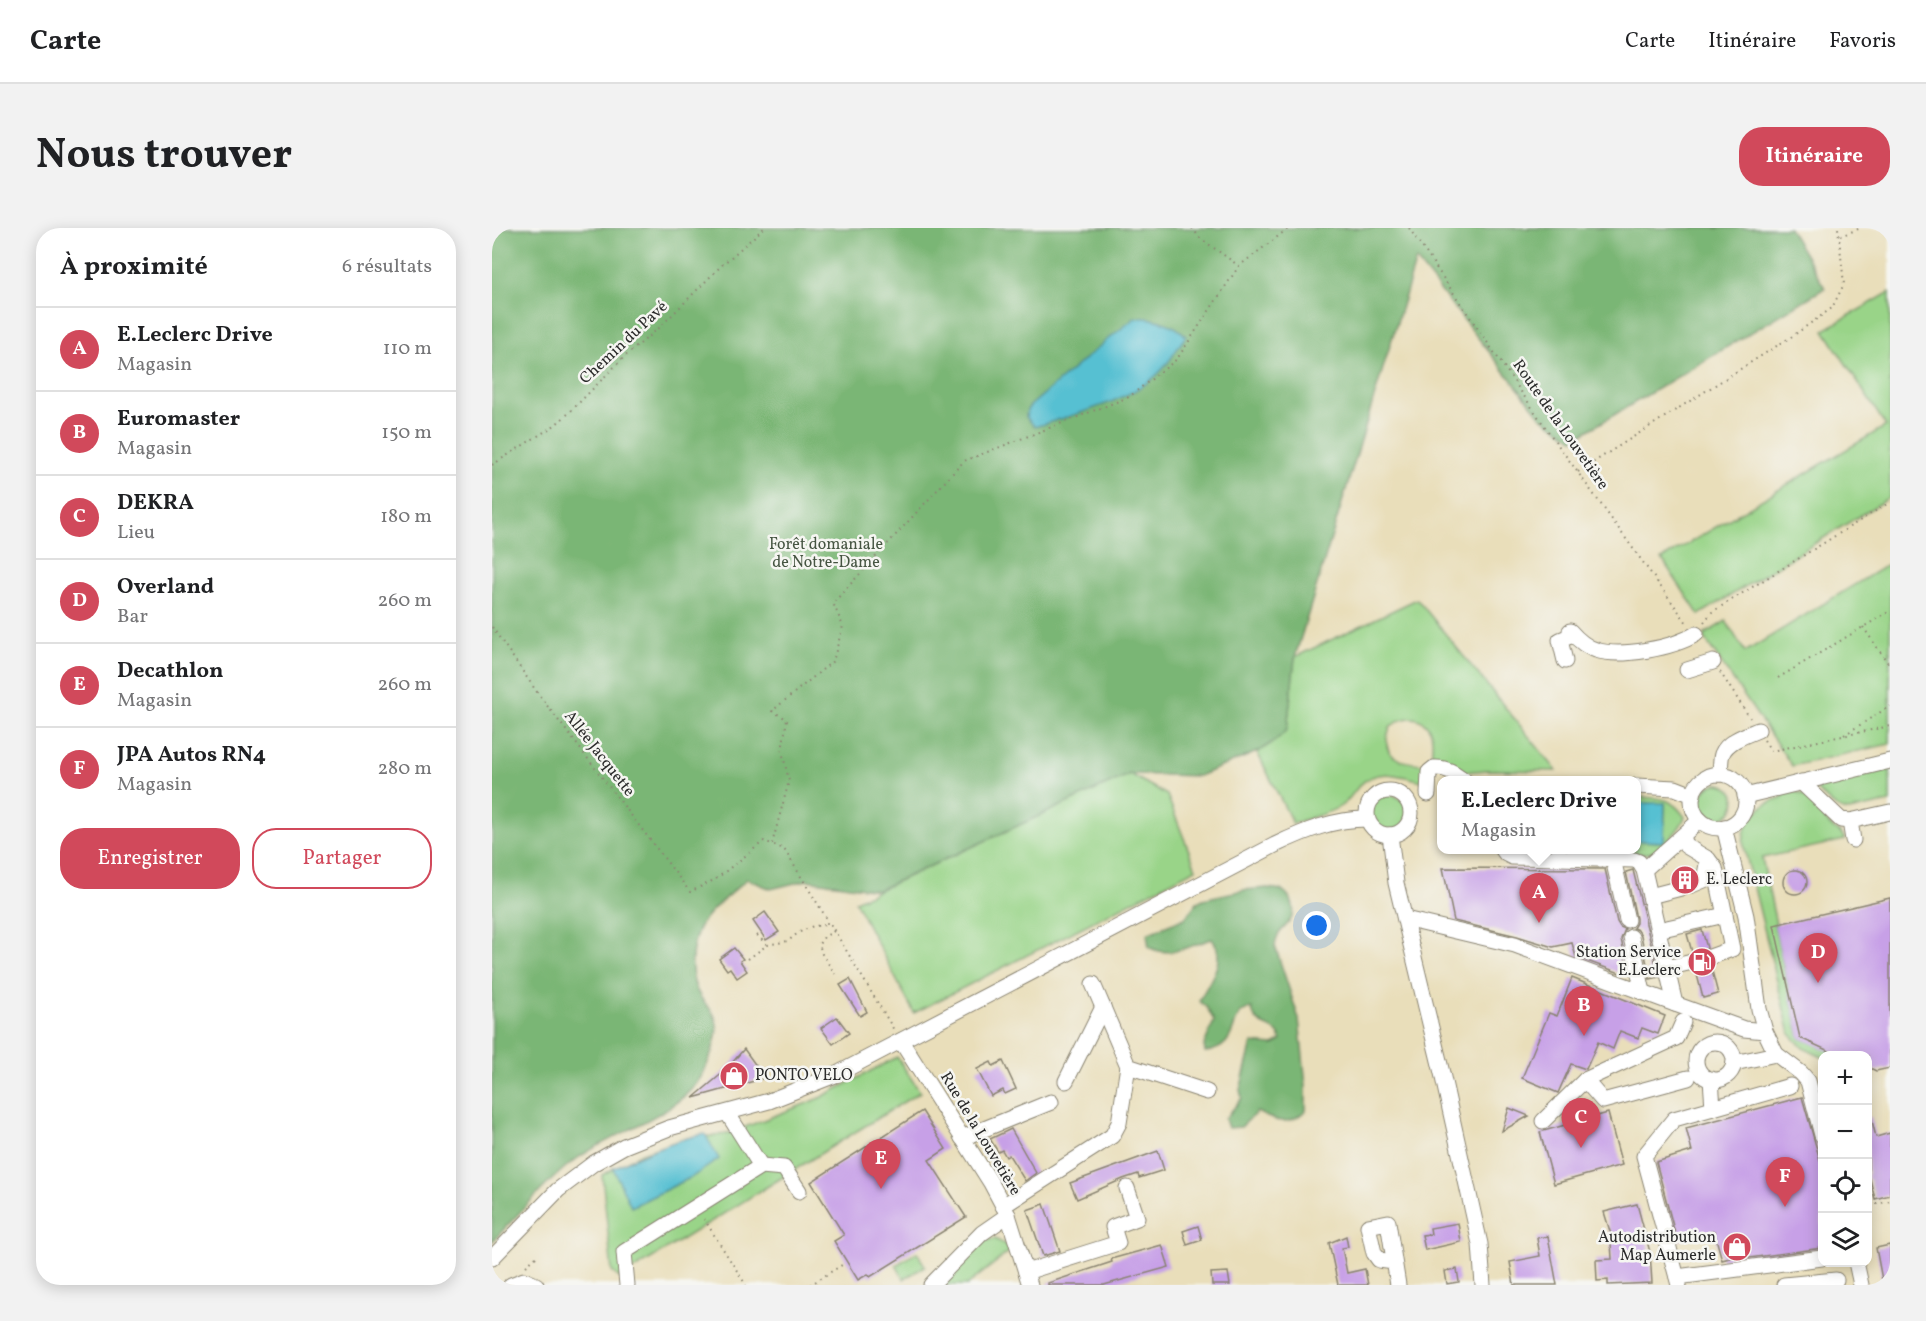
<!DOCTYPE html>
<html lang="fr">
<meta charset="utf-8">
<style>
body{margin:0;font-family:Vollkorn,serif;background:#f2f2f2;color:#202124}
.controls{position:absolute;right:18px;bottom:18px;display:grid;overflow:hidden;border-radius:12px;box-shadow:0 3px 15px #0003}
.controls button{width:54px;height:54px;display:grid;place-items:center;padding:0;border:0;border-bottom:2px solid #e0e0e0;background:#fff;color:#202124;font:30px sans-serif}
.you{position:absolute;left:825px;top:698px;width:21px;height:21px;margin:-15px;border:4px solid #fff;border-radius:50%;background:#1a73e8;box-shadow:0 0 0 9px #1a73e833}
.badge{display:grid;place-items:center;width:39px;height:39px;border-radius:50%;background:#d1495b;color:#fff;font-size:20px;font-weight:700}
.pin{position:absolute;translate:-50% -50px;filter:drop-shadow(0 2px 3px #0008)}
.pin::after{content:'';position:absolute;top:32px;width:21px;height:18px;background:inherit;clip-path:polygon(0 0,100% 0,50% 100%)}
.popup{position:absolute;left:945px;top:548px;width:204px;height:78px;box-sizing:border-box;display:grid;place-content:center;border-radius:12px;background:#fff;filter:drop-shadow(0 2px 4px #0005);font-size:20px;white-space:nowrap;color:#757577}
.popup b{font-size:22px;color:#202124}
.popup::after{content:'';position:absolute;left:50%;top:100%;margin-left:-12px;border:12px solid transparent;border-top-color:#fff}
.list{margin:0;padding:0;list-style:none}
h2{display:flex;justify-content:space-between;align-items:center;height:78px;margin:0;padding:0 24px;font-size:26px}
h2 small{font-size:20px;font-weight:400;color:#757577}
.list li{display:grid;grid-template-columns:39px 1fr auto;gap:18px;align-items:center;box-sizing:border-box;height:84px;padding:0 24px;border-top:2px solid #e0e0e0}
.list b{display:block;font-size:22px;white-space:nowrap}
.list p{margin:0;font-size:20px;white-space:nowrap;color:#757577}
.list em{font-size:20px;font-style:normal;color:#757577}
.actions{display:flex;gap:12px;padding:18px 24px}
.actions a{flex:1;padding:14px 0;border:2px solid #d1495b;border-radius:24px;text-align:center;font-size:21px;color:#d1495b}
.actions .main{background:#d1495b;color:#fff}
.icon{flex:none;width:33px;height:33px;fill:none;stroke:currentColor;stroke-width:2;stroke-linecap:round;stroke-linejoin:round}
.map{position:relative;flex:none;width:1398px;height:1057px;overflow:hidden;border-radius:24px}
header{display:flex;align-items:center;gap:36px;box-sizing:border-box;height:84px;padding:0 30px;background:#fff;border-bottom:2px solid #e0e0e0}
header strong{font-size:28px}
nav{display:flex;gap:33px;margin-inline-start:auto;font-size:21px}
.intro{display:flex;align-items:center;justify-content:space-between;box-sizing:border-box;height:144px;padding:0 36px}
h1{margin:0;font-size:42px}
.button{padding:15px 27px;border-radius:24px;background:#d1495b;color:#fff;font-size:21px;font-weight:700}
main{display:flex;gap:36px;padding:0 36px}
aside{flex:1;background:#fff;border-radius:24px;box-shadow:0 3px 15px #0003}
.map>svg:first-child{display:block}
.green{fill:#99d488;stroke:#62805a;stroke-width:1.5}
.forest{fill:#7ab674;stroke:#527050;stroke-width:1.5}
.water{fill:#56c0d2;stroke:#40767e;stroke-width:1.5}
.building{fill:#c7a0e7}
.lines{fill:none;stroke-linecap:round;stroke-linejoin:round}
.minor-casing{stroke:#8a8472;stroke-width:17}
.path{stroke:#8a8472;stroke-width:2;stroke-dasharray:1.5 4.5;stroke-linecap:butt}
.minor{stroke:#fff;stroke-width:15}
.labels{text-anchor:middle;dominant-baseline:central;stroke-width:5;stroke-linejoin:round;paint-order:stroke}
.street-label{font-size:16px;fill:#2b2b2b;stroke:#f6f6f2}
.park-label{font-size:16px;fill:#465542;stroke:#f6f6f2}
.poi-label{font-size:16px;fill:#2b2b2b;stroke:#f6f6f2;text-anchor:start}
</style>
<header>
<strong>Carte</strong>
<nav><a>Carte</a><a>Itinéraire</a><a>Favoris</a></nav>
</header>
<div class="intro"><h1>Nous trouver</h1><a class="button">Itinéraire</a></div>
<main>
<aside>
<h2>À proximité<small>6 résultats</small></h2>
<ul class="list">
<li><span class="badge">A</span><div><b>E.Leclerc Drive</b><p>Magasin</p></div><em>110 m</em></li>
<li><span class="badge">B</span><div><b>Euromaster</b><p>Magasin</p></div><em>150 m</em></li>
<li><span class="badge">C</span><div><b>DEKRA</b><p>Lieu</p></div><em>180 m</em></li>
<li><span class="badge">D</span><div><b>Overland</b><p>Bar</p></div><em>260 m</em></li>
<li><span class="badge">E</span><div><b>Decathlon</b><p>Magasin</p></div><em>260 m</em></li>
<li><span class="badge">F</span><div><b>JPA Autos RN4</b><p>Magasin</p></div><em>280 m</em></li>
</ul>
<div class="actions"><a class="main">Enregistrer</a><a>Partager</a></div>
</aside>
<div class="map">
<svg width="1398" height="1057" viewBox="0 0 1398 1057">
<rect width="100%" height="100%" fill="#f6f6f2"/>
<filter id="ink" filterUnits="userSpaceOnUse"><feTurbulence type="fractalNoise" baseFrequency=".0167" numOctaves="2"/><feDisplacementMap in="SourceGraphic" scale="12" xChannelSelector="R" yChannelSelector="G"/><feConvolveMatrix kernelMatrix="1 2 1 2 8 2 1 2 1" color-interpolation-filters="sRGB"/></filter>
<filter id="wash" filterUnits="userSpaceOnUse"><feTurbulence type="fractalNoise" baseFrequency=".008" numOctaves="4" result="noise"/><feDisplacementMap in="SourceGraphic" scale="24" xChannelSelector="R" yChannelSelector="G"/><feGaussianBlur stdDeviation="1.35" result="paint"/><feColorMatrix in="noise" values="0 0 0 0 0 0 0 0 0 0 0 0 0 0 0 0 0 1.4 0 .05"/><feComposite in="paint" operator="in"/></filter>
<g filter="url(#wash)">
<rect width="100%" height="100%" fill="#e9deba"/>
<!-- green -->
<g class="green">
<polygon points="1398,64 1398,269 1207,387 1170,331 1394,198 1332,102"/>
<polygon points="1398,335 1398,516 1300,538 1213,411 1213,406 1234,393 1253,424"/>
<path d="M925,371L1065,543L995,542L973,544L941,535C938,524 941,520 940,511C938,487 912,484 898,500C886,529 909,535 932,536L933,543L930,553C908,548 886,539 868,557C861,564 858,572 849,578C835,587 816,589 801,596L765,524L783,513L795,502L803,429Z"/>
<path d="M1398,541V574L1357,583C1343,582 1334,570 1324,561L1327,557Z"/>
<polygon points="638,546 675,567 704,641 422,785 363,673"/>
<circle cx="1226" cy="573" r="17"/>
<path d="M1301,563C1321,568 1326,586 1340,599C1345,605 1351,604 1353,612L1270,630L1284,696L1282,697L1308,810L1348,827L1330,829L1311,820L1298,806L1252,619C1248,594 1269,575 1291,569L1290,565Z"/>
<circle cx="897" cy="585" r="18"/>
<path d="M1145,569C1169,570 1178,568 1193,589C1189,600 1172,619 1161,624C1148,629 1103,625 1086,624L1082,622H1144L1145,613L1172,614L1173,576L1145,575Z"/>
<polygon points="405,829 428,864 128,1050 120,1044 110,947 150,925 191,911 235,906 326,871"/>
<polygon points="503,1011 514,1017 518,1023 475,1057 446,1057 489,1015 495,1012"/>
<polygon points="425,1024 433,1038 412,1051 404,1037"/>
</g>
<!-- forest -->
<g class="forest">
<path d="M0,0H1297L1333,60L1082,211L1049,189L924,32L803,429L795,502L783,513L765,524L707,548L638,546L386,662L315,652L279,661L255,651C241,664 215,683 207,700C198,721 196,750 209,770C215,779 224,784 225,797C226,809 216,838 209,849C185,889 111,907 74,939C48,961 24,989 0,1014Z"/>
<path d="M776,660C780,661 788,661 791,663C799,668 804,681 800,689C794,703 785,700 783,718L807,791L814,857V882C797,899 784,894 765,884L749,899L736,900L733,891L750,870L748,862L760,815L781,817L789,813C786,794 762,803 760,780C733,784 752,819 713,824L712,817L722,793L715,780L707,773C717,753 736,732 720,711C700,717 676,731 657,719L655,706L693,690L705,674L711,671L752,662Z"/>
</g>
<!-- water -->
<g class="water">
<path d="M643,90C658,88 684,96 694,108C685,120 678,135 667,145C639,173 580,187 543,199L534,189L535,182L538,178L616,111Z"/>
<polygon points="1145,575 1173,575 1172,614 1145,613"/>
<path d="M213,906L227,931L200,949L139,979L121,940C151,926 180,912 213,906Z"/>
</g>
<g id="blocks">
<!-- building -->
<g class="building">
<polygon points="951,640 1113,641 1125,694 1128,699 1133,701 1129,711 1136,743 1128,745 1084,729 1080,715 1061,719 1025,708 962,693"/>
<polygon points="1141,642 1167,749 1158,751 1149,707 1146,702 1141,700 1144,695 1144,690 1134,644"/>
<circle cx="1303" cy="654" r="12"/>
<polygon points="1398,670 1398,840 1384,843 1376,839 1376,828 1348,828 1308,810 1282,697"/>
<polygon points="273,684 287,704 274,712 261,693"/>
<polygon points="1210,702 1215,720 1206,727 1200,724 1195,706"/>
<polygon points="242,720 251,731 248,733 255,743 245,750 238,740 235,742 227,731"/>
<polygon points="1209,738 1219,739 1226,766 1211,770 1204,743"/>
<polygon points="1080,750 1173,788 1166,806 1150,800 1146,810 1128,803 1121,821 1106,814 1094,841 1079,836 1066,865 1030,850 1057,785 1065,788"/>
<polygon points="358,751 375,784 368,788 348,757"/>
<polygon points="345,789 357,805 341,816 329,800"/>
<polygon points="252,821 273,850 201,870 233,843"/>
<polygon points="511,833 524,861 513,866 511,862 499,868 485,841 499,834 501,838"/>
<polygon points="1310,869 1330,939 1330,1020 1257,1030 1256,1025 1230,1032 1222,1003 1185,1013 1164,934 1200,923 1194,900"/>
<polygon points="1017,880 1037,888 1010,903"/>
<polygon points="430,883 454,921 437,932 474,989 378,1049 376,1046 366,1052 342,1013 352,1007 319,954"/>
<polygon points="1116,885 1130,937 1062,956 1048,904"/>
<polygon points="1379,889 1384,909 1398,905 1398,967 1383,971 1378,951 1376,952 1376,890"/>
<polygon points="519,901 544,945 533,953 517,927 514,929 510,922 506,924 498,911"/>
<polygon points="666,923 672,942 647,950 646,946 631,951 585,971 578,955"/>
<polygon points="552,976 568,1023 551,1028 535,982"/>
<polygon points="1145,976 1158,1024 1160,1055 1116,1057 1116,1052 1105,1053 1104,1032 1120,1031 1119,1014 1121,1013 1112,984"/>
<polygon points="966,995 969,1014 933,1022 930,1007 939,1006 938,1000"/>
<polygon points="706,998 710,1012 695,1017 691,1003"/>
<polygon points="854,1008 856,1019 850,1020 855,1045 873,1041 876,1057 846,1057 837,1015"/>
<polygon points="1056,1008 1065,1057 1022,1057 1018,1034 1048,1028 1045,1010"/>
<polygon points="670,1017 677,1039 612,1057 556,1057 556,1055 620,1034 619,1031"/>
<polygon points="1398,1017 1398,1057 1391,1057 1384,1020"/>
<polygon points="965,1041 967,1054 955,1056 953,1043"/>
<polygon points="736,1044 738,1057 720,1057 719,1045"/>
</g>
</g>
</g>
<g filter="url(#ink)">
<use href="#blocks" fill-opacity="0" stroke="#8a8472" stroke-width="1.5"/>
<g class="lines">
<!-- minor casing -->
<g class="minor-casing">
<g id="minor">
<path d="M1078,403C1085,411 1093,419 1104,422C1129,430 1181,420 1204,406"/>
<polyline points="1073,433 1068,412 1081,407"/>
<polyline points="1195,442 1221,434"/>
<path d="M1228,546C1229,540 1228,532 1230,526C1235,513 1254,507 1266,502"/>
<circle cx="1227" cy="573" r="27"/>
<polyline points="1309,554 1349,592 1358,593"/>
<polyline points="1144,558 1183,560 1201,567"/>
<circle cx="897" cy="585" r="22"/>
<path d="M936,566L937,544L942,540C954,539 963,545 972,552"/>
<polyline points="1253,568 1398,533"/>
<polyline points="1232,599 1254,688 1267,781 1273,803 1284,826 1309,845 1316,853 1330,907"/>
<polyline points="898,607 904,655 950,845 988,1016 991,1057"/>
<polyline points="1191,608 1194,618 1216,631 1223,640 1240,721 1215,730"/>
<polyline points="1361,612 1358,593 1398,584"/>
<polyline points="1011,622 1014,626 1020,629 1067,630"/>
<polyline points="1067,622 1067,630 1142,632 1147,634 1152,642 1183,776 1252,801 1273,803"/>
<polyline points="1121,631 1135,692"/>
<polyline points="1152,642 1208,592"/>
<polyline points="1200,657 1212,652 1216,631"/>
<polyline points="1158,668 1189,660"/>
<polyline points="913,691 1023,717 1183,776"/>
<polyline points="1166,702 1233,687"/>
<polyline points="1139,709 1151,764"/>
<polyline points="1175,740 1200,734"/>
<polyline points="409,813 499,955 516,987 538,1057"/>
<circle cx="1223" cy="833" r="19"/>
<polyline points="1242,835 1284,826"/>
<polyline points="636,838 715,864"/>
<polyline points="1219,851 1221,880 1298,858"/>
<polyline points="1093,852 1111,873 1196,850"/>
<polyline points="574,853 611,779"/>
<polyline points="236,886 269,938"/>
<polyline points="1051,893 1093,852 1184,810 1191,794"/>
<polyline points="470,910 559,874"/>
<polyline points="511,978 620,908 627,895 636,838 601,756"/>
<path d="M0,1030L66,962L102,935L132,918L177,900L277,873L343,847L783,617C812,603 842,591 875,591"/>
<polyline points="902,1034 887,1032 882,1025 876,998 896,994 906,1057"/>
<polyline points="1364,1034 1369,1057"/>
<polyline points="534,1044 626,1015 621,999 645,990 635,960"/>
<polyline points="1185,1049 1330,1030"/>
<polyline points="19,1057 32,1052 44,1057"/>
<polyline points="135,1057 132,1024 269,938 292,940 307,963"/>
<polyline points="439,1057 490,1005 516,987"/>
<polyline points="1187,1057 1152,928 1182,891 1221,880"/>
<polyline points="1292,1057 1344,1052"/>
</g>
</g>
<!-- path -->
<g class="path">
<polyline points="700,0 708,10 747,38 797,0"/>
<polyline points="917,0 1058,206 1195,395"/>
<polyline points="1348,8 1369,0"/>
<polyline points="0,237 63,197 77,185 131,130 167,100 230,37 272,0"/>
<polyline points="1086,244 1302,107 1340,80 1352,56 1346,0"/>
<polyline points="1212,394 1220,384 1398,274"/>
<polyline points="0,399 47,467 198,664 224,651 272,613 292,621 335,691 335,697 339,697 402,802"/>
<polyline points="1371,399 1398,438"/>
<polyline points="1228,444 1258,490"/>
<polyline points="1286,450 1398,383"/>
<polyline points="1352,507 1398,478"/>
<polyline points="1272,512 1279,523 1398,498"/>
<polyline points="280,616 297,553 290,523 295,491 280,483 341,433 351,398 341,375 472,233 637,169 685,131 747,38"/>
<polyline points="342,703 332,709 327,716 330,726 343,746"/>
<polyline points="265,707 275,717"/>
<polyline points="256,731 275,717 296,713 306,705 321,698 335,697"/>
<polyline points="1384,976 1398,973"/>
<polyline points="212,991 254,1057"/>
<polyline points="34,1038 45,1028"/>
<polyline points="318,1057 353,1035"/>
</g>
<!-- minor -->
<use href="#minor" class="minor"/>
</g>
</g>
<!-- icons -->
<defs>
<g id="building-disc" transform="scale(1.5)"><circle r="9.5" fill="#d1495b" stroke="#f6f6f2"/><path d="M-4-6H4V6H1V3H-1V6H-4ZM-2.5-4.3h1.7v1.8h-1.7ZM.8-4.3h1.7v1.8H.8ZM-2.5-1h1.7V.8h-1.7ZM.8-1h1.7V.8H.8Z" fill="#fff"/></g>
<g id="fuel-disc" transform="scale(1.5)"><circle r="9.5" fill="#d1495b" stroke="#f6f6f2"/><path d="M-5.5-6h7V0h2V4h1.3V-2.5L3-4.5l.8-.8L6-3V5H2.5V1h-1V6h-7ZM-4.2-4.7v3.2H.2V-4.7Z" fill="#fff"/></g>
<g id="shop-disc" transform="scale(1.5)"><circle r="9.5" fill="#d1495b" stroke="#f6f6f2"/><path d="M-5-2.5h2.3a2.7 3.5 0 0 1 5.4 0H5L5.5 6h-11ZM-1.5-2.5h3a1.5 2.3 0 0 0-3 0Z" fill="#fff"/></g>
</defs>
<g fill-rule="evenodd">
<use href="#building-disc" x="1193" y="652"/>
<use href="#fuel-disc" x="1210" y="734"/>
<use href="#shop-disc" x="242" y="848"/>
<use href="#shop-disc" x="1245" y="1019"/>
</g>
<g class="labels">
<!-- street labels -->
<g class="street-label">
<text transform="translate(132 115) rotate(-43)">Chemin du Pavé</text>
<text transform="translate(1068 197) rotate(55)">Route de la Louvetière</text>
<text transform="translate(107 526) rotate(52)">Allée Jacquette</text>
<text transform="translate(488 906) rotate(59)">Rue de la Louvetière</text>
</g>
<!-- park labels -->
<g class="park-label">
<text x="334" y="317">Forêt domaniale<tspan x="334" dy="18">de Notre-Dame</tspan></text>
</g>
<!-- poi labels -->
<g class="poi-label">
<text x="1214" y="652">E. Leclerc</text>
<text x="1189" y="725" text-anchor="end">Station Service<tspan x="1189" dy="18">E.Leclerc</tspan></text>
<text x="263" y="848">PONTO VELO</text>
<text x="1224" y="1010" text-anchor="end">Autodistribution<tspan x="1224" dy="18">Map Aumerle</tspan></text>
</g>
</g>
</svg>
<div class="controls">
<button>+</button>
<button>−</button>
<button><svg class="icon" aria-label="locate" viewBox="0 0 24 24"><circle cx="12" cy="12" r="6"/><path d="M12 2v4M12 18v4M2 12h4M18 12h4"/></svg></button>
<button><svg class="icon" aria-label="layers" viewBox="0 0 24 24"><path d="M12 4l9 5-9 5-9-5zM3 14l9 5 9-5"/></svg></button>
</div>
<div class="you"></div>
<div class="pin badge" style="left:1047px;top:695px">A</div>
<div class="popup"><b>E.Leclerc Drive</b>Magasin</div>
<div class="pin badge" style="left:1092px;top:808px">B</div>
<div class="pin badge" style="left:1089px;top:920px">C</div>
<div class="pin badge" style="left:1326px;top:755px">D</div>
<div class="pin badge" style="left:389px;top:961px">E</div>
<div class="pin badge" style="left:1293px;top:979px">F</div>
</div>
</main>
